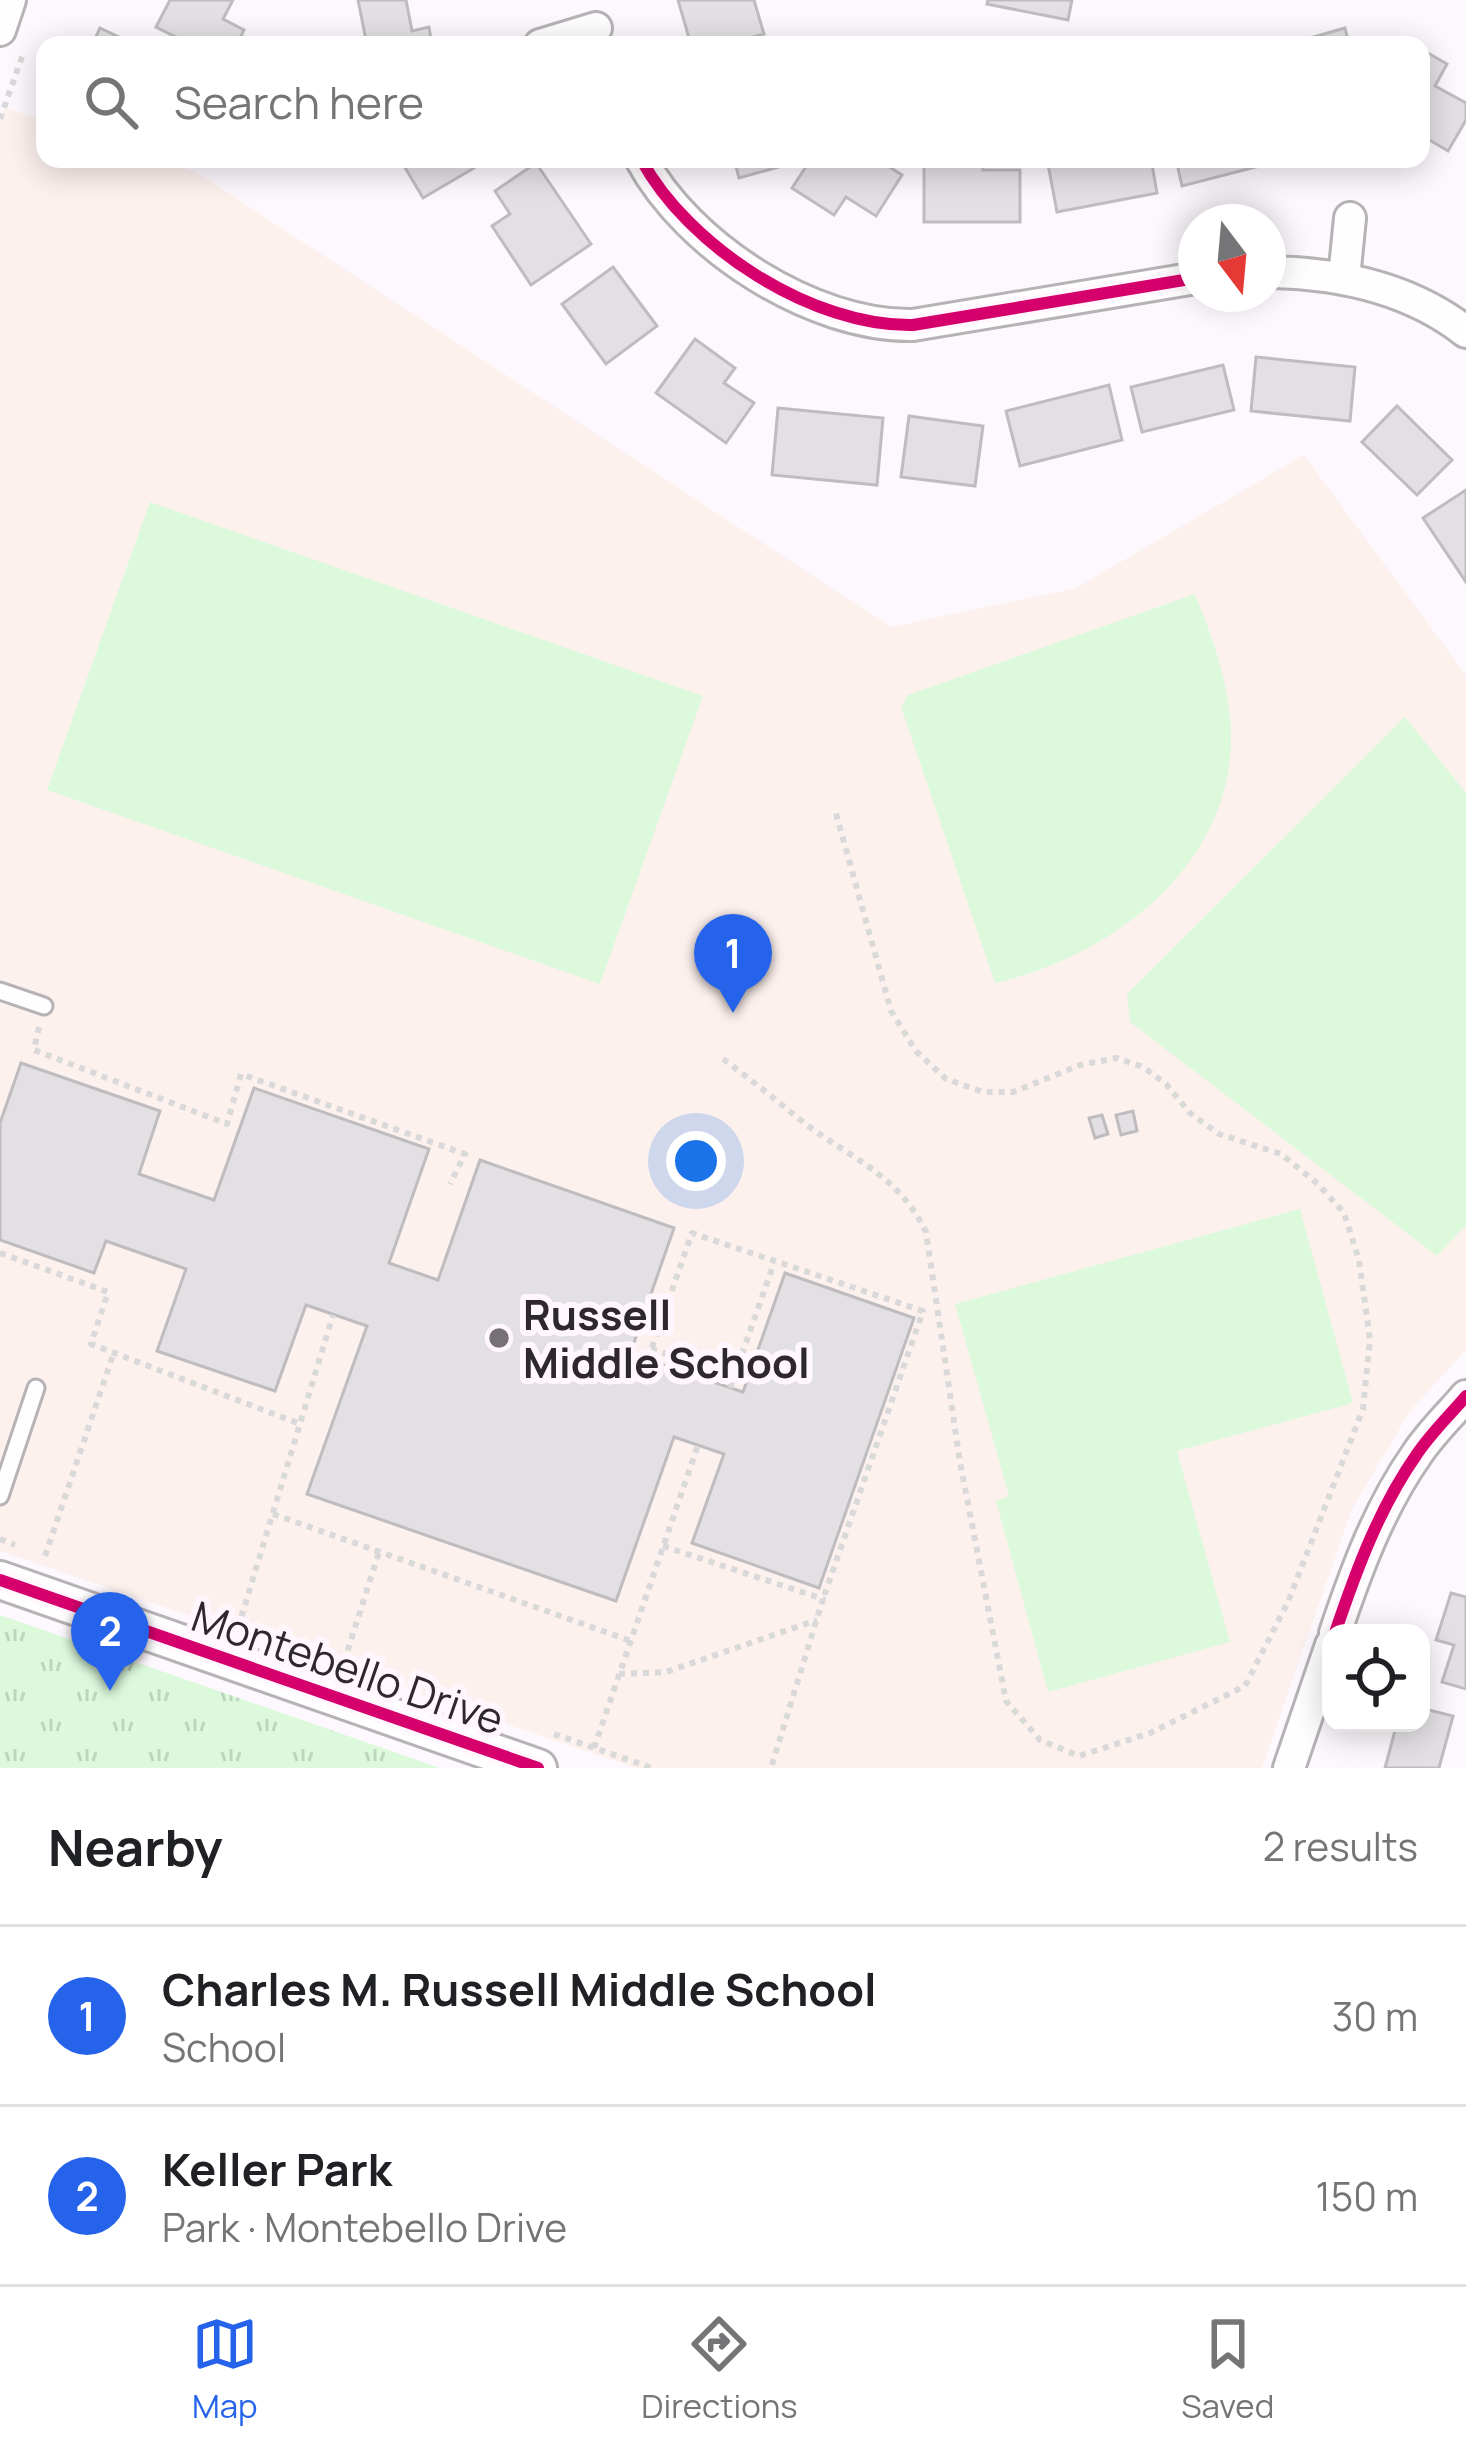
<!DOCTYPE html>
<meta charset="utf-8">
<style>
body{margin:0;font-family:Manrope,sans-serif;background:#f6f6f6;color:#202124}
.controls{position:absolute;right:36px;bottom:36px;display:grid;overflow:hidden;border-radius:24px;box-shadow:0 6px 30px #0003}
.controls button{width:108px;height:108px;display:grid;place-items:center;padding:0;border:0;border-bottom:3px solid #e0e0e0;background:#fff;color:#202124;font:60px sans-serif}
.compass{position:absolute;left:1178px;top:204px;width:108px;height:108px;border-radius:50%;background:#fff;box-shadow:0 6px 30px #0003;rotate:164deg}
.you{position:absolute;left:696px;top:1161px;width:42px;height:42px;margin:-30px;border:9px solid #fff;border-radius:50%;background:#1a73e8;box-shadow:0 0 0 18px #1a73e833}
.badge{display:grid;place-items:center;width:78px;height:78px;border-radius:50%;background:#2563eb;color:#fff;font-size:39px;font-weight:700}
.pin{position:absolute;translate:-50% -99px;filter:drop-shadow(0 3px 6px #0008)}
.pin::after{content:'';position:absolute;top:63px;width:42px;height:36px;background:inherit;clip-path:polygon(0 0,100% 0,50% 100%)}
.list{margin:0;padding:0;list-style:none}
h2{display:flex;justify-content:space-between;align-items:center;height:156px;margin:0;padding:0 48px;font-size:51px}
h2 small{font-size:39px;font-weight:400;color:#757577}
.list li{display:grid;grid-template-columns:78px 1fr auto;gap:36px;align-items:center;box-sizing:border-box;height:180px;padding:0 48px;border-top:3px solid #e0e0e0}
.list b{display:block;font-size:45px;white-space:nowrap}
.list p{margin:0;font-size:39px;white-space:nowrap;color:#757577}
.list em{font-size:39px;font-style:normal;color:#757577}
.icon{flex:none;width:66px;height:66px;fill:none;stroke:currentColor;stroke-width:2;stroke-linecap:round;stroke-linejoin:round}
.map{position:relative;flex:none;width:1466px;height:1768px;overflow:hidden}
.search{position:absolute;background:#fff;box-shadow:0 6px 30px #0003;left:36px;right:36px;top:36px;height:132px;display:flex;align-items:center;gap:30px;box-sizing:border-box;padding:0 42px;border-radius:24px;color:#757577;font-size:45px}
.sheet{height:516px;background:#fff}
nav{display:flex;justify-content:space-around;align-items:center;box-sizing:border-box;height:168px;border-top:3px solid #e0e0e0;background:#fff;font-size:33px;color:#757577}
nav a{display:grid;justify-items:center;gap:6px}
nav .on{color:#2563eb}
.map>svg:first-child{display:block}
.education{fill:#fdf1ee}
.park{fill:url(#park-tufts)}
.pitch{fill:#dcf9dc}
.building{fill:#e3e0e4;stroke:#bfbcc0;stroke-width:3}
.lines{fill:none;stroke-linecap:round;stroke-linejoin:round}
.service-casing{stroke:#b6b2b6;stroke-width:21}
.minor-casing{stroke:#b6b2b6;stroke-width:36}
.tertiary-casing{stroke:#b6b2b6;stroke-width:42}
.path{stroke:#dad9da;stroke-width:6;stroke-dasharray:6 6;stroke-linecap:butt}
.service{stroke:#fffeff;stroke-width:15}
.minor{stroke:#fffeff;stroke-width:30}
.tertiary{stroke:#fffeff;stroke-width:36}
.cycleway-casing{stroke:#fff6fe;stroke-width:20}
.cycleway{stroke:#d6006c;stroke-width:12}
.poi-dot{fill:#757175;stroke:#fff6fe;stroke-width:4.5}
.labels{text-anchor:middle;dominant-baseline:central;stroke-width:12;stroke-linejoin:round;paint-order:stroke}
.poi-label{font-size:42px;font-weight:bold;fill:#2c282c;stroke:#fff6fe;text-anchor:start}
.street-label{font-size:42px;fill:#2c282c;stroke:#fff6fe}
</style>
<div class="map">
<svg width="1466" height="1768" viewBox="0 0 1466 1768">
<defs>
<pattern id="park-tufts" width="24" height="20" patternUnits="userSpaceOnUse" patternTransform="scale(3)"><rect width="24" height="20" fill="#dcf9dc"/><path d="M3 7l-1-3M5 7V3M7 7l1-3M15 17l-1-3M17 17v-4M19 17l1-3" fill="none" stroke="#bdd5bd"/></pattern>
</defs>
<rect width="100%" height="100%" fill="#fdf8fd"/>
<!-- education -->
<polygon class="education" points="4,107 45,121 45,159 157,159 196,172 891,627 1076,588 1304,455 1466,675 1466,1350 1410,1411 1352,1509 1262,1768 635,1768 0,1551 0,120"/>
<!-- park -->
<polygon class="park" points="0,1615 440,1768 0,1768"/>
<!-- pitch -->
<g class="pitch">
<polygon points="150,502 703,696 600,984 47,790"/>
<path d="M1195,594C1211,633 1226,675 1230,718C1243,856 1119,955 995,983L901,707L908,695Z"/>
<polygon points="1405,717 1466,793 1466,1225 1437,1256 1130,1022 1127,994"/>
<polygon points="1300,1209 1353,1403 1177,1451 1230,1642 1048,1692 996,1501 1009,1496 955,1304"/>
</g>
<!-- building -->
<g class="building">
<polygon points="170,0 233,0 223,19 244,30 237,45 192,45 156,27"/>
<polygon points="358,0 406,0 412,31 429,27 432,45 367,45"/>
<polygon points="678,0 754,0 764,34 724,45 691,45"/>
<polygon points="988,0 1072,0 1068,20 987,4"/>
<polygon points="100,28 136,45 92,45"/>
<polygon points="1345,28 1349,45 1286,45"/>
<polygon points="1421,49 1447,64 1435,86 1466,103 1466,120 1448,151 1421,135"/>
<polygon points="400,159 469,159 474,168 423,198"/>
<polygon points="734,159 792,159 793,163 739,178"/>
<polygon points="811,159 877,159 902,175 876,216 846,197 834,215 792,188"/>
<polygon points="924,159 983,159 983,170 1020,170 1020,222 924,222"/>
<polygon points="1047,159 1151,159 1157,193 1057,212"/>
<polygon points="1176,159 1254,159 1256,167 1182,186"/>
<polygon points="536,163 591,244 531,285 492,226 510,214 495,191"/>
<polygon points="613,267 657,326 606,364 562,304"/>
<polygon points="695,339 735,368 724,383 754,403 726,443 656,393"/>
<polygon points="1256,357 1355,367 1350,421 1251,411"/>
<polygon points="1223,365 1234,410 1142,432 1131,387"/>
<polygon points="1109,385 1122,440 1020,466 1006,411"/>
<polygon points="1397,406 1452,460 1417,495 1362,442"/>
<polygon points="778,408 883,418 877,485 772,475"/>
<polygon points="909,416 983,426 975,486 901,477"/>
<polygon points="1466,490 1466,582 1423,518"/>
<polygon points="21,1063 160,1111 139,1174 214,1200 254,1088 429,1149 389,1263 438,1280 480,1160 674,1228 630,1354 743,1392 785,1273 914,1318 819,1588 692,1543 724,1454 674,1437 616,1601 307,1494 367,1326 306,1305 275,1391 157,1351 186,1269 106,1241 94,1273 0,1240 0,1123"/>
<polygon points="1133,1111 1137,1131 1121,1135 1116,1115"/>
<polygon points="1102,1115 1108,1134 1095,1138 1089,1118"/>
<polygon points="1451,1593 1466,1597 1466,1689 1442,1682 1454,1645 1436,1640"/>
<polygon points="1421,1708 1453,1716 1439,1768 1385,1768 1397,1723 1421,1723"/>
</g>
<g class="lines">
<!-- service casing -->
<g class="service-casing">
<g id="service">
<polyline points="0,991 44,1006"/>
<polyline points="0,1496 36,1388"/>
</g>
</g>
<!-- minor casing -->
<g class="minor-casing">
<g id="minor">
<polyline points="0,30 10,0"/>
<polyline points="540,45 596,28"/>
<path d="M641,159C688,247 813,327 913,325L1196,278"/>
<path d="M1268,272C1337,273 1410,288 1466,332"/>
<polyline points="1344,278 1350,218"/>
<path d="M1335,1633C1356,1571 1379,1508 1417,1454C1431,1433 1450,1415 1466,1396"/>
<polyline points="1289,1768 1331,1645"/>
</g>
</g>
<!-- tertiary casing -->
<g class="tertiary-casing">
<polyline id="tertiary" points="0,1580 538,1768"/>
</g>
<!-- path -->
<g class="path">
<polyline points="0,119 23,54"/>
<polyline points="39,1027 34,1050 227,1124 241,1074 465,1154 450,1184"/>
<path d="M723,1059C752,1080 779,1103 807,1125C854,1160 899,1176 926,1232L960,1462L1006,1701L1040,1740L1079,1756L1150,1733L1245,1686L1288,1602L1363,1409L1370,1340L1359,1260L1344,1213L1318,1184L1281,1154L1219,1134L1190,1113L1166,1084L1143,1067L1117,1058L1080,1065L1013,1092H983L946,1079L916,1051L891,1011L835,810"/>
<polyline points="0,1253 108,1292 91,1344 300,1424"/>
<polyline points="651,1349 732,1375"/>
<polyline points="648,1359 692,1233 923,1311 823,1599"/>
<polyline points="730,1388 774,1263"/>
<polyline points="273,1514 631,1641"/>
<polyline points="0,1539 15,1545"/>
<polyline points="663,1546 823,1599 771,1768"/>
<polyline points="45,1556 113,1355"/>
<polyline points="238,1628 333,1315"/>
<polyline points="344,1662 379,1552"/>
<polyline points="619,1674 666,1672 817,1620"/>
<polyline points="554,1734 652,1768"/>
<polyline points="594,1748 698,1445"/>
</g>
<!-- service -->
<use href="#service" class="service"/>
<!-- minor -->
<use href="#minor" class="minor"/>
<!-- tertiary -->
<use href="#tertiary" class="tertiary"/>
<!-- cycleway casing -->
<g class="cycleway-casing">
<g id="cycleway">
<path d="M641,159C688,247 813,327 913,325L1196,278"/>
<polyline points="0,1580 538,1768"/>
<path d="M1335,1633C1356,1571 1379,1508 1417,1454C1431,1433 1450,1415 1466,1396"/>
</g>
</g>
<!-- cycleway -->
<use href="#cycleway" class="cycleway"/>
</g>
<!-- markers -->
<circle class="poi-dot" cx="499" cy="1338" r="12"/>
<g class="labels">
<!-- poi labels -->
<g class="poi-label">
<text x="523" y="1314">Russell<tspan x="523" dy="48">Middle School</tspan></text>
</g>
<!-- street labels -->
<g class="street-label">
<text transform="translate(348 1667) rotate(19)">Montebello Drive</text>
</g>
</g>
</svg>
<div class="controls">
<button><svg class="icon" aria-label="locate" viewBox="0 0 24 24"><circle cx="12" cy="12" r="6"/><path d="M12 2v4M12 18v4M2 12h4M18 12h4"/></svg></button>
</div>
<svg class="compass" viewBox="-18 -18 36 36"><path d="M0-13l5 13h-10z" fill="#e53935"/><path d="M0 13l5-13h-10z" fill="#757577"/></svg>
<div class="you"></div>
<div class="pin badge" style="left:733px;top:1013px">1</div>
<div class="pin badge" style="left:110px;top:1691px">2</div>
<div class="search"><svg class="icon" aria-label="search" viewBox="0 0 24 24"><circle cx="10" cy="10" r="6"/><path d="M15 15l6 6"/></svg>Search here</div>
</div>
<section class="sheet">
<h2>Nearby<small>2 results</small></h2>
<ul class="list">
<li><span class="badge">1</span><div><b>Charles M. Russell Middle School</b><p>School</p></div><em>30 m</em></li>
<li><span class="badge">2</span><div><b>Keller Park</b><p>Park · Montebello Drive</p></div><em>150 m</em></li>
</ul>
</section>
<nav>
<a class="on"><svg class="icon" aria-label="map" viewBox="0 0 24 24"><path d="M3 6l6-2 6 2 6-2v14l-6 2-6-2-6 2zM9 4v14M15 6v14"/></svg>Map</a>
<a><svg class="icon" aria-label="directions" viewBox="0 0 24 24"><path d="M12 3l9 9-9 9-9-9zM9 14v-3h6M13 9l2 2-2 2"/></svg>Directions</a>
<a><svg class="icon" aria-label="saved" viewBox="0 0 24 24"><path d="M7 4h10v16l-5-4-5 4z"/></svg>Saved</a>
</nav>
